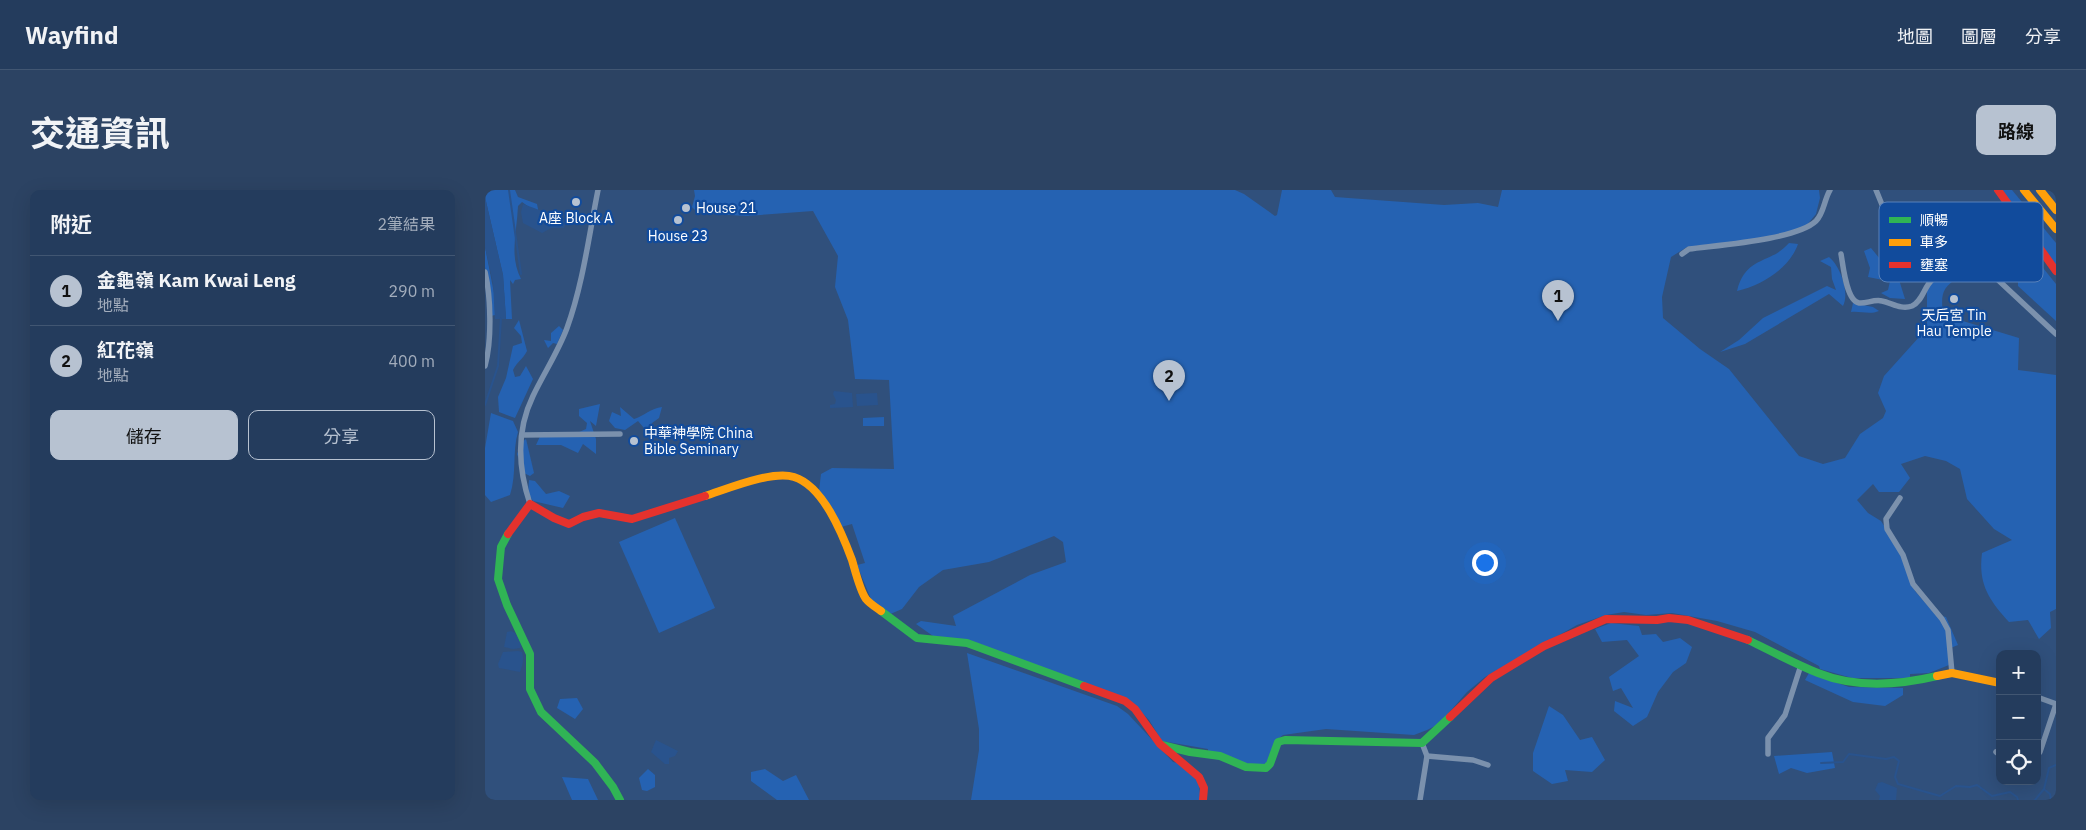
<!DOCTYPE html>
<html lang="zh-TW">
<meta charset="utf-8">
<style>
body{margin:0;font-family:"IBM Plex Sans","Noto Sans TC",sans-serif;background:#2c4363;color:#f1f3f6}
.controls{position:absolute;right:15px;bottom:15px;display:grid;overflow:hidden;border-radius:10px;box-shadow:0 5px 20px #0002}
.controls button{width:45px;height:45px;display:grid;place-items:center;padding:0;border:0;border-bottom:1px solid #415672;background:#243c5d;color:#f1f3f6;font:25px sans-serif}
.you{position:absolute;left:999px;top:372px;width:18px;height:18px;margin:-12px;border:4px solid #fff;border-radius:50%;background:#1a73e8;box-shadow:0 0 0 8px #1a73e833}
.badge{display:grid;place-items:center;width:32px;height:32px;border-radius:50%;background:#b7c2d1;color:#111;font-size:16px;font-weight:700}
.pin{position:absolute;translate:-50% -41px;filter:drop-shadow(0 1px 2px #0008)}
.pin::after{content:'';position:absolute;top:26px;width:18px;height:15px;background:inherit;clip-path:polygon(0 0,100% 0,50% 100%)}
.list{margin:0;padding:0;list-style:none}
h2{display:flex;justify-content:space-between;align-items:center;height:65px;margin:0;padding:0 20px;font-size:21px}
h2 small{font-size:16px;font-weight:400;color:#a3adbc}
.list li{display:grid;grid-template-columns:32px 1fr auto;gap:15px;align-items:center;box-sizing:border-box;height:70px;padding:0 20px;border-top:1px solid #415672}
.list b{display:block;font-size:19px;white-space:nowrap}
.list p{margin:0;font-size:16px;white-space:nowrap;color:#a3adbc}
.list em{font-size:16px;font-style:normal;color:#a3adbc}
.actions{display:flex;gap:10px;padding:15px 20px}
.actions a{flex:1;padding:11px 0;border:1px solid #b7c2d1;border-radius:10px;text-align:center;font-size:18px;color:#b7c2d1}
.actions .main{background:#b7c2d1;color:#111}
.icon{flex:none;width:28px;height:28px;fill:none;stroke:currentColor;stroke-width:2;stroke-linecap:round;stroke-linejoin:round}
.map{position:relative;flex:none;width:1571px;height:610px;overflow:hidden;border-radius:10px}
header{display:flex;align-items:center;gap:30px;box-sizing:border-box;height:70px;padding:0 25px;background:#243c5d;border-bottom:1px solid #415672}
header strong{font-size:24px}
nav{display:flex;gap:28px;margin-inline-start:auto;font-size:18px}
.intro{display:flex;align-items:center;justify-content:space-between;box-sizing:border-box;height:120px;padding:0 30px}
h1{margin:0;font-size:35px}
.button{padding:12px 22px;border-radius:10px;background:#b7c2d1;color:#111;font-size:18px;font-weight:700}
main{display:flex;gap:30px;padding:0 30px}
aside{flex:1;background:#243c5d;border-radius:10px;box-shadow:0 5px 20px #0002}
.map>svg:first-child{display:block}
.green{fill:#2562b2}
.water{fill:#29538d}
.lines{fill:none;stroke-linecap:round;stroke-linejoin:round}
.stream{stroke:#29538d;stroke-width:2}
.street{stroke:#7b91ad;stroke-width:5.5}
.fast{stroke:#30b455;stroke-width:8}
.slow{stroke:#ff9f0a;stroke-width:8}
.jam{stroke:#e5322d;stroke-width:8}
.poi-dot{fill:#b7c2d1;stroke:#114b9c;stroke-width:2}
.labels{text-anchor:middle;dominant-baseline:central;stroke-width:4.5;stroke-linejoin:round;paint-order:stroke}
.poi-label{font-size:14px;fill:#fff;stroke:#114b9c}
.key{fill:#114b9c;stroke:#5881ba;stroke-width:1}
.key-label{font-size:14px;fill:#fff}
</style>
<header>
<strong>Wayfind</strong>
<nav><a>地圖</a><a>圖層</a><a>分享</a></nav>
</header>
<div class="intro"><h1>交通資訊</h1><a class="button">路線</a></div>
<main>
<aside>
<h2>附近<small>2筆結果</small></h2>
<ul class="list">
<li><span class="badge">1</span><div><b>金龜嶺 Kam Kwai Leng</b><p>地點</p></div><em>290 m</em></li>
<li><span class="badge">2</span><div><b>紅花嶺</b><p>地點</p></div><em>400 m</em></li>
</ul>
<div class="actions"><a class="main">儲存</a><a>分享</a></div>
</aside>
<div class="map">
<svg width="1571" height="610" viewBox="0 0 1571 610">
<rect width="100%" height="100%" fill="#30507c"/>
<!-- green -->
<g class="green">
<path d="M0,0H30L33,7L52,14L54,24L37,12L33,16C32,42 24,66 36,89L30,90L28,94L25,90L27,129H21L18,85L0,7Z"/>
<path d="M209,0H750L759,4L790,26L792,25L797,0H846L850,7L959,15L993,13L1013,17L1017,0H1334L1335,8L1331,24L1321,36L1290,47L1202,57L1186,67L1177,107L1178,128L1215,159L1244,179L1314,266L1338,274L1360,268L1375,244L1398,228L1401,221L1393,203L1399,186L1435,146L1442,133V100L1448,90L1468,77L1474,87C1456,98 1456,105 1458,125L1534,148L1533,180L1571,185V419L1565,422L1566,438L1554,449L1543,430L1524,432C1504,410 1493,394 1497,363L1527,350L1509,339L1482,309L1475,279L1461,271L1440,266L1416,274L1425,288L1414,302H1394L1388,294L1372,310L1383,323L1396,331L1415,361L1430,401L1451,425L1461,427L1473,455L1463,459L1464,475L1444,483L1425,484V488H1367L1335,479L1334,476L1270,442L1232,431L1187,423L1161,425L1139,422L1121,425L1092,435L1000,487L982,502L954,534L942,540L929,545L841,539L798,545L790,551L784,572L774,576L723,568V559L677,551L664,530L648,514L484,450L448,446L431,434L436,431L471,436L468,426L545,385L581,372L578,352L569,346L504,372L458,380L434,397L417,419L403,425L386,409L372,375L380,373L367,334L356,337L334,301L336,284L347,278L409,279L404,190L370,189L363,130L350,97L353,66L328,21L261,26L213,23L207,17L210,6Z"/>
<polygon points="1516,0 1527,0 1571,53 1571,77"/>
<path d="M1304,53L1313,54C1304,79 1277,95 1252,101C1261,65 1285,75 1304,53Z"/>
<polygon points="0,57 9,103 10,125 6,126 0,77"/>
<polygon points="1386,58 1395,69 1398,90 1383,87 1385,78 1379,61"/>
<polygon points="1546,63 1571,94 1571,131 1533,96 1533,90 1546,73"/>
<path d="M1344,67C1355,76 1365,102 1358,116L1344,104L1260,154L1235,162L1254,150L1278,128L1342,96L1351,100L1347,89L1346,77L1335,71Z"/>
<polygon points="1411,80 1420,109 1405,108 1396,103 1403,100 1407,82"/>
<path d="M1368,113L1388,117L1394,121C1385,125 1376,121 1366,122Z"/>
<path d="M34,130L42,161C38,169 32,172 28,180L30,187L35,186L41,176L48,189L30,228L14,222L13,207L21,188L28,156L37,153L36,146L29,138Z"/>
<polygon points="74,136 78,140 72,154 68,153 63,158 59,150 66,151 66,143"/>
<polygon points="115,214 111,236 105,231 111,249 111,264 98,254 93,263 76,255 51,255 57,242 83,247 101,239 102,233 94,226 94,219"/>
<path d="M135,217L149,229C159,226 166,218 177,217L174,228L167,233L164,244L153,231L140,240L130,238L124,231L127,222L136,226Z"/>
<path d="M6,223L28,231L33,242C27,262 32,284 25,305L6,312L0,305V258Z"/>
<polygon points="399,227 399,236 378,236 378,228"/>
<polygon points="41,249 49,283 45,286 39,283 32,264 37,252"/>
<polygon points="44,290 50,291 61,304 74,301 85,306 78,318 48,311 43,303"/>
<polygon points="190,328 230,418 174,443 134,352"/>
<polygon points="1126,433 1154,436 1157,445 1171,444 1178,452 1195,448 1207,457 1201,473 1188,482 1173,502 1162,527 1148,536 1129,521 1130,511 1148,518 1136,498 1128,501 1124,487 1154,466 1142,450 1117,452 1110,439"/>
<polygon points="482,463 632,516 643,524 688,572 706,576 719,589 714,595 716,610 486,610 494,560 494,539"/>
<polygon points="1324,483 1364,497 1418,498 1418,505 1400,516 1368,512 1320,490"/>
<polygon points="92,508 98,519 90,529 72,518 75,509"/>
<polygon points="1064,516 1078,525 1095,550 1107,547 1120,570 1107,582 1080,580 1083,591 1067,594 1048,581 1048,563"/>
<polygon points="1347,562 1350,578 1322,583 1306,578 1294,584 1289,566"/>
<polygon points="163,579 170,585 170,597 162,601 157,600 154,588"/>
<polygon points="280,579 298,591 311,585 324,610 292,610 266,591 266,582"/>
<polygon points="77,587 103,589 113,610 87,610"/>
</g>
<!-- water -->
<g class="water">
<polygon points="0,7 18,85 21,129 10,129 8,93 0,57"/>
<polygon points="38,14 79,29 81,34 79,38 66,38 57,43 38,33 36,22"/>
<polygon points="349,201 367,203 368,217 345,218 345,215 350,214 351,210 348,204"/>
<polygon points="392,203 393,215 372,216 371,204"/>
<polygon points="26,441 30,443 37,454 35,458 28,459 19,457 22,442"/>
<path d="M33,461L37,462C39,470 38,474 35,482L14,478L13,474L18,462Z"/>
<polygon points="171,550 193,561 190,566 184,568 184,574 180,574 166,562"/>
<polygon points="1397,592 1412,598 1411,610 1394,610 1395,606 1390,600 1393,593"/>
</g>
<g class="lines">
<!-- stream -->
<g class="stream">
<polyline points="24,0 36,84"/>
<polyline points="0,215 13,176 16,128"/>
<polyline points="1336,573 1358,572 1364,564 1401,569 1409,567 1414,571 1410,587 1413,594 1455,606 1471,596 1485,597 1492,595 1507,606 1525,602 1532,607 1533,610"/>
<polyline points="1560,600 1565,604 1566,610"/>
<polyline points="1550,610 1559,599 1564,578 1571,575"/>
</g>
<!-- street -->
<g class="street">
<polyline points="1391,0 1400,22 1425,45 1432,49 1450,50 1482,61 1571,144"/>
<path d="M1197,64L1204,59C1233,55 1311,50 1331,31C1339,23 1339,10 1345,0"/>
<path d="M1356,64C1358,74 1361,111 1374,113C1381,114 1389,109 1397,111C1407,113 1416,120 1427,116C1438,111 1439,96 1448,89C1460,78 1475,79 1488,67"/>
<path d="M0,82C6,107 7,151 0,176"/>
<polyline points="37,245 135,244"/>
<polyline points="1415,308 1401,329 1402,339 1418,365 1428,394 1457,429 1463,440 1467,483"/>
<path d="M45,314C33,278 31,241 48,206C59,183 73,162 82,138C98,94 104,45 113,0"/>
<polyline points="1552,507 1571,514"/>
<polyline points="1511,562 1515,565"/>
<polyline points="1283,564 1283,548 1300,525 1316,475"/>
<polyline points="1552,565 1555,562 1571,514"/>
<polyline points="942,566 988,570 1003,575"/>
<polyline points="935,610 942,566 937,553"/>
</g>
<!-- fast -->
<g class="fast">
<polyline points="23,344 16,357 13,389 22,415 45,464 45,499 56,522 110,573 128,597 135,610"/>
<polyline points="396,421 432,448 482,453 599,496"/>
<path d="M1263,450C1286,461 1310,474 1333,483C1370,498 1414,495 1452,486"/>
<polyline points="677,555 705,562 735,566 761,577 781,578 785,574 793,552 800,550 937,553 965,527"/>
</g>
<!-- slow -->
<g class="slow">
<polyline points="1539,0 1571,39"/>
<polyline points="1555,0 1571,20"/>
<path d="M220,306C242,299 287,280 309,287C338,296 357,343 367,370C370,380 375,401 381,409C385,414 392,418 396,421"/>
<polyline points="1452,486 1467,483 1515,493"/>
</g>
<!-- jam -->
<g class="jam">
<polyline points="1513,0 1571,81"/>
<polyline points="23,344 45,314 69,328 84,334 98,327 114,323 147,329 220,306"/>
<polyline points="599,496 640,511 650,519 675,554 714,587 719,598 718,610"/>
<polyline points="965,527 1006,488 1059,456 1121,429 1172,430 1184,428 1203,430 1263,450"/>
</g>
</g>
<!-- markers -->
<g class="poi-dot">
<circle cx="91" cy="12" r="5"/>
<circle cx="201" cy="18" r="5"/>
<circle cx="193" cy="30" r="5"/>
<circle cx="1469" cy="109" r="5"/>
<circle cx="149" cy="251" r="5"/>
</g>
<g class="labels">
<!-- poi labels -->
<g class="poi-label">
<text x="211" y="18" text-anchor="start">House 21</text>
<text x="91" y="28">A座 Block A</text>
<text x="193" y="46">House 23</text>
<text x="1469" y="125">天后宮 Tin<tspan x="1469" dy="16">Hau Temple</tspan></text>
<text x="159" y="243" text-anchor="start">中華神學院 China<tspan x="159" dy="16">Bible Seminary</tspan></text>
</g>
</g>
<!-- legend -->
<rect x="1394" y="12" width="164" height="80" rx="8" class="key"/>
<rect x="1404" y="27" width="22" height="6" fill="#30b455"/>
<rect x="1404" y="49" width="22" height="7" fill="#ff9f0a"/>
<rect x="1404" y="72" width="22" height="6" fill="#e5322d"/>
<g class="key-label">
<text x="1435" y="35">順暢</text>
<text x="1435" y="57">車多</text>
<text x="1435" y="80">壅塞</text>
</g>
</svg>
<div class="controls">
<button>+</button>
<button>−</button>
<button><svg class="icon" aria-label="locate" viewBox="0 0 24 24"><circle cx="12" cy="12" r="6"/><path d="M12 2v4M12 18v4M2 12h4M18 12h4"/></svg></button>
</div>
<div class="you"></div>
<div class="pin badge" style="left:1073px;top:131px">1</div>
<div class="pin badge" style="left:684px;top:211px">2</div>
</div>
</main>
